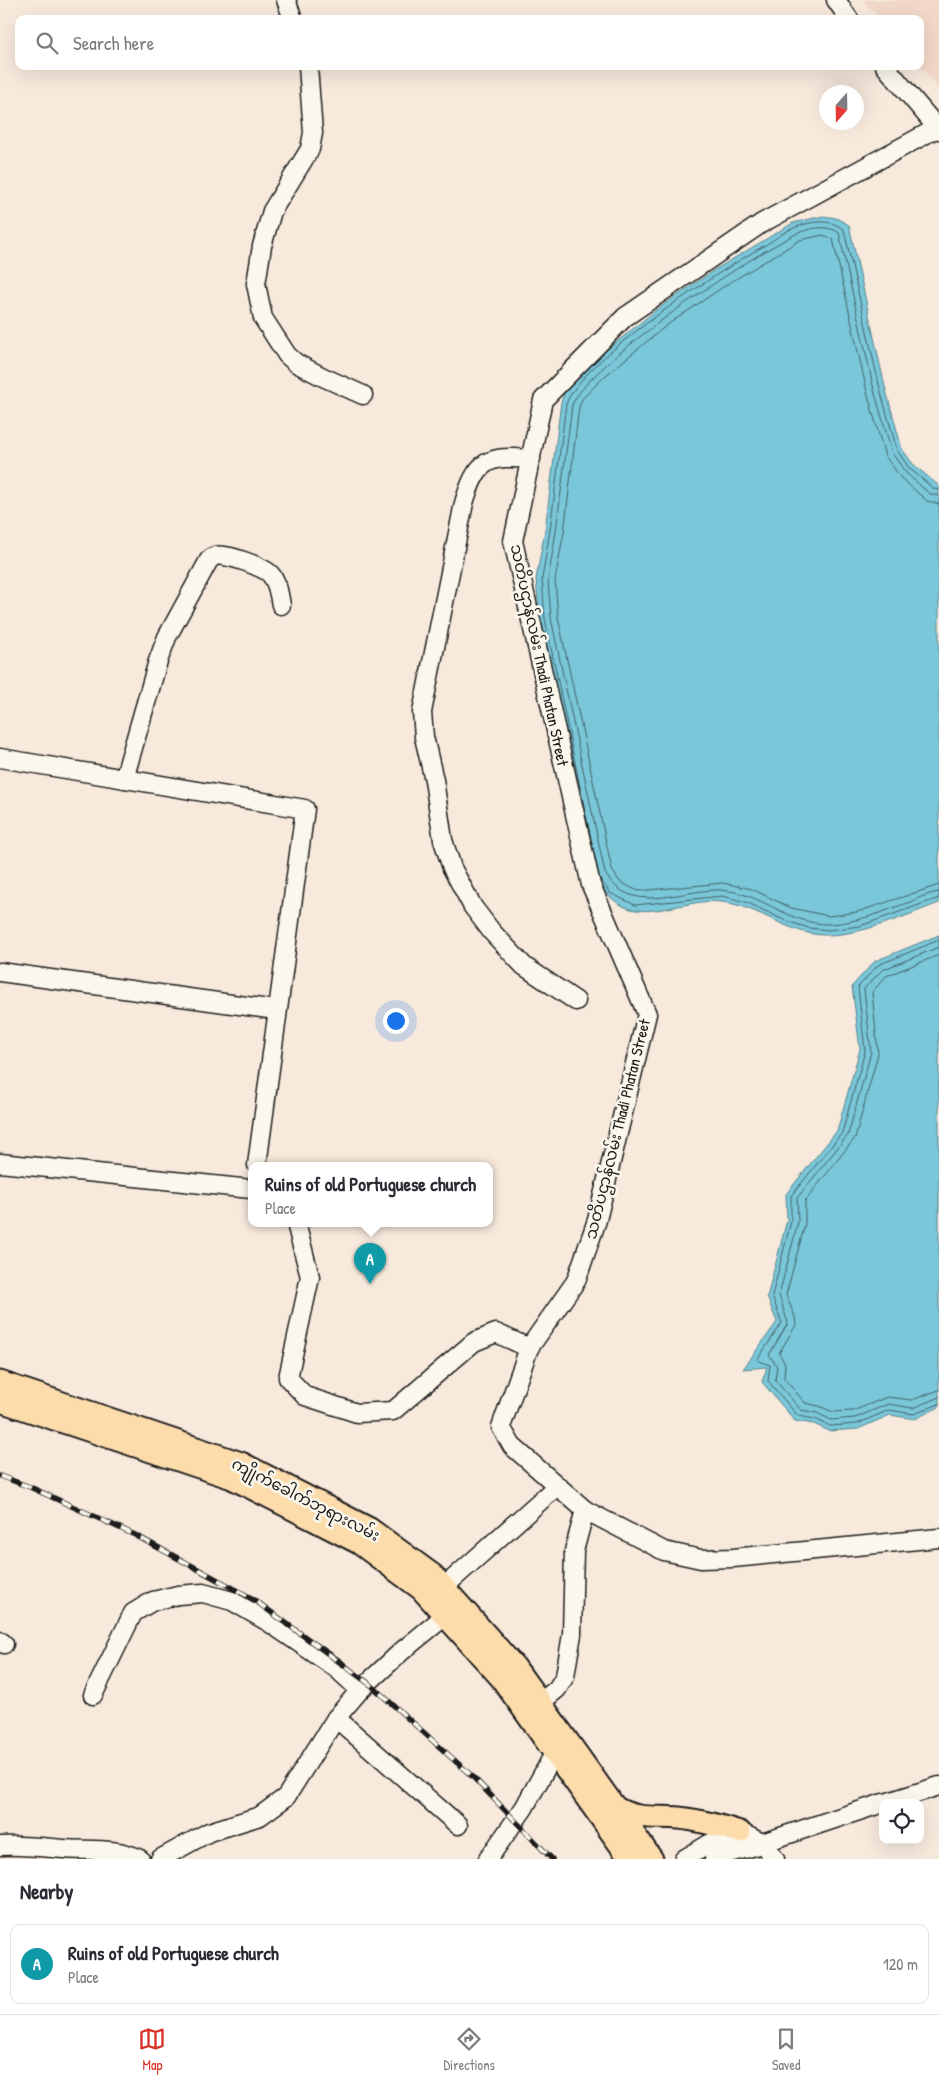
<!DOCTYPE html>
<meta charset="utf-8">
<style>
body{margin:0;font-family:"Patrick Hand","Noto Sans Myanmar",sans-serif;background:#f7f7f7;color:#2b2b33}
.controls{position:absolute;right:15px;bottom:15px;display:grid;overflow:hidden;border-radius:10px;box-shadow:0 5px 20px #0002}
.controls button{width:45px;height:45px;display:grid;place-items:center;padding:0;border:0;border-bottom:1px solid #e1e1e2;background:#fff;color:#2b2b33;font:25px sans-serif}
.compass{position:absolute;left:819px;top:85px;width:45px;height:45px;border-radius:50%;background:#fff;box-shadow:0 5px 20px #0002;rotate:200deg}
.you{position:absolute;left:395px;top:1020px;width:18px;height:18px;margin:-12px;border:4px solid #fff;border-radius:50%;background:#1a73e8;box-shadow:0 0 0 8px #1a73e833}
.badge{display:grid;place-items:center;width:32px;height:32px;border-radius:50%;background:#d93025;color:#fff;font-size:16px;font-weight:700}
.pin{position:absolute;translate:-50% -41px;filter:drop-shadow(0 1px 2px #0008)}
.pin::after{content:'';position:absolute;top:26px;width:18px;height:15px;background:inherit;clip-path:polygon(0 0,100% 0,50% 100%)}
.popup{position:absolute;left:248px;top:1162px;width:245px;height:65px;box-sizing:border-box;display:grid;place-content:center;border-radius:10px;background:#fff;filter:drop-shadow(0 1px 4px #0005);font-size:16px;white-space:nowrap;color:#7c7c81}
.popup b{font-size:19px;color:#2b2b33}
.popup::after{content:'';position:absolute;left:50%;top:100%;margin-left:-10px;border:10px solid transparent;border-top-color:#fff}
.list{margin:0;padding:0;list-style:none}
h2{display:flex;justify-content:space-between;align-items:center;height:65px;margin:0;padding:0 20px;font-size:21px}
h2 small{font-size:16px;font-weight:400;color:#7c7c81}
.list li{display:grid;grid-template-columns:32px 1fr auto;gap:15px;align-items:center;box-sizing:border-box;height:80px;margin:0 10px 10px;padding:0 10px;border:1px solid #e1e1e2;border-radius:10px}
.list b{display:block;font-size:19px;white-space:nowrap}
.list p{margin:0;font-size:16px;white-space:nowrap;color:#7c7c81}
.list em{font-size:16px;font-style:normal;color:#7c7c81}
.icon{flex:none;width:28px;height:28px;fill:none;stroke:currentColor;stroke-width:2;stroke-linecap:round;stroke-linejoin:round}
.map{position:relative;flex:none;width:939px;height:1859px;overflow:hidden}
.search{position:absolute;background:#fff;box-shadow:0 5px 20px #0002;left:15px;right:15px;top:15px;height:55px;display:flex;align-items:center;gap:12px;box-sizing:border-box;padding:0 18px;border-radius:10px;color:#7c7c81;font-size:19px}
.sheet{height:155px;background:#fff}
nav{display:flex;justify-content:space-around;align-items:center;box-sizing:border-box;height:70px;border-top:1px solid #e1e1e2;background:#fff;font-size:14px;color:#7c7c81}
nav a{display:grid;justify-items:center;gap:2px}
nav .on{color:#d93025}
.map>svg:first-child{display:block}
.built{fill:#f2d8c8}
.water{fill:#7ac7d9;stroke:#54838d}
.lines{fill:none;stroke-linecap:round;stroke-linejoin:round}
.shore{stroke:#426068;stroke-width:1}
.minor-casing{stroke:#1c1c1c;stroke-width:21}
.major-casing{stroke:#1c1c1c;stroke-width:25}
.minor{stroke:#fbf7ec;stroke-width:18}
.major{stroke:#fddcac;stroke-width:21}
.rail-casing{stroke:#1c1c1c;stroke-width:5.5}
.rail{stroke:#fbf7ec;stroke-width:4;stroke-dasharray:11;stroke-linecap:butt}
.labels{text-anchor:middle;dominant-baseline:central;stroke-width:5;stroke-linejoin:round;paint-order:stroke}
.street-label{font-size:16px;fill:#1c1c1c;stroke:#fbf7ec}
</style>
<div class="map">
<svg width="939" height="1859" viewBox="0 0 939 1859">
<rect width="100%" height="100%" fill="#f7e9dc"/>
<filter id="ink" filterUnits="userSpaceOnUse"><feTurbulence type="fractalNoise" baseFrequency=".02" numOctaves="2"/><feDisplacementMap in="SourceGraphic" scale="10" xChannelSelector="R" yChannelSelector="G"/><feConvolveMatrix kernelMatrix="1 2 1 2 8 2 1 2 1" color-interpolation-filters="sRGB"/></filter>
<g filter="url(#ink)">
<!-- built -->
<polygon class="built" points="863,0 939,0 939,89 920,66 920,19 880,19"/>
<!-- water -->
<g class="water">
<path d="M823,216L836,218L849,225L885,387L902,449L913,464L939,486V903C904,916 868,933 830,935C790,937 760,906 722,902C693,898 664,914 635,910C617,907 604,892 594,878L540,620L536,579L545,530L561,402L566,388L592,362L656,310L716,269L793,223Z"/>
<polygon points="939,935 939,1407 915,1419 890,1415 858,1429 829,1431 814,1424 795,1421 762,1382 767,1367 743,1369 777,1322 767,1297 787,1220 786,1194 837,1131 860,1049 852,986 875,961"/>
</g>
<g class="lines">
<!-- shore -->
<g class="shore">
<path d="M939,496L930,494L906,473L892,453L874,390L839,233C828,224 809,228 796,234C752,255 587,364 572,405L556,531L548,580L551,618L605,873C631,917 679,889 720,890C759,891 789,925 829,924C857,923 884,911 910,902C919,898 929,893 939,892"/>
<polyline points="939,504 927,501 901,478 885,456 867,392 833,239 823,235 800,240 726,285 667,325 605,376 582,399 579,407 564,532 555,580 558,617 612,870 620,882 638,891 723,883 752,889 791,908 829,916 857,912 939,885"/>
<path d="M597,868L545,619L542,579L550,530L566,404C582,359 717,273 762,247C773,241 783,232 794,228C810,221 831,218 844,230L880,389L897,450L909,468L934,489L939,490"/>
<polyline points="599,877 610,893 635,905 722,896 746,902 786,921 809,928 829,930 860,926 939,898"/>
<polyline points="939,940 878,965 858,987 865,1051 842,1133 791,1196 791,1221 772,1296 782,1323 757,1360 770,1365 768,1381 798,1416 815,1419 830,1426 857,1424 889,1410 914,1414 939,1404"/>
<polyline points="939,947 882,970 864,989 871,1052 848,1135 797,1198 798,1222 779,1295 788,1323 769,1355 777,1366 775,1380 801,1410 817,1413 831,1420 855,1418 888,1404 913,1408 939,1397"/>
<polyline points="939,955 886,976 872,992 878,1054 855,1138 805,1201 805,1224 786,1295 795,1317 796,1325 779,1353 785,1364 784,1378 805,1403 819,1406 833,1412 853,1411 887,1397 912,1400 939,1390"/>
</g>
<!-- minor casing -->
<g class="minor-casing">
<g id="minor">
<polyline points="286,0 293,19"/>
<polyline points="836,0 849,19"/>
<polyline points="308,66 313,133 310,149 272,211 262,246 256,284 263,318 287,355 296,363 323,377 363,395"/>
<polyline points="885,66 939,130"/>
<polyline points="937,128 762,223 625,317 543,400 513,541 591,885 647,1014 597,1220 576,1281 529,1348 501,1427 512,1446 585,1510 664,1551 701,1559 733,1558 939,1538"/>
<path d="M531,459C487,455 477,460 464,503L422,712L424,737L434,780L443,840L452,868L473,907L492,932L524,966L576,1001"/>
<polyline points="0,758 305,809 257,1165"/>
<path d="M124,779L158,661L167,637L209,560C211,559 213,556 216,556C225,553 265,567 271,575C278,583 279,595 281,605"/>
<polyline points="0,972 276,1010"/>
<polyline points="0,1163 251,1189"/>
<polyline points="296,1223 310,1277 288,1378 305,1396 357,1413 393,1411 474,1342 496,1333 529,1348"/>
<polyline points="444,1587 557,1486"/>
<polyline points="0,1641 4,1644"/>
<polyline points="93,1695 133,1613 153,1601 178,1595 203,1593 232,1601 270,1623 336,1668 360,1690"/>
<polyline points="541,1702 557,1689 565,1676 572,1634 574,1551 585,1510"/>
<polyline points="336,1718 458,1825"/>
<polyline points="885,1803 939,1786"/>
<path d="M0,1846C22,1845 41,1847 63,1849C90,1851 115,1847 140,1859"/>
<polyline points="160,1859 209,1832 260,1816 286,1797 336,1718 360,1690 402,1651 445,1616"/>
<polyline points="488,1859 524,1808 555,1752"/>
<polyline points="684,1859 709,1844 740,1832 762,1843 775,1859"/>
<path d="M714,1859C730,1850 746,1851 762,1843L883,1803"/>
</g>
</g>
<!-- major casing -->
<g class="major-casing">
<g id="major">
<polyline points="0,1382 241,1463 370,1529 433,1575 515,1667 652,1859"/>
<polyline points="0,1401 232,1478 359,1543 421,1589 501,1678 630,1859"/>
<path d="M618,1809C638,1820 657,1816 679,1818C700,1820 720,1826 740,1832"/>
</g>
</g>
<!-- minor -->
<use href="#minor" class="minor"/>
<!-- major -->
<use href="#major" class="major"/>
<!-- rail casing -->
<g class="rail-casing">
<polyline id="rail" points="0,1476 30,1487 135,1535 253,1599 371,1685 473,1777 552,1859"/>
</g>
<!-- rail -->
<use href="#rail" class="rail"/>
</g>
</g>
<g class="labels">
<!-- street labels -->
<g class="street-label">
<text transform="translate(540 655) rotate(78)">သတိပဌာန်လမ်း Thadi Phatan Street</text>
<text transform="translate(617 1129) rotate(-76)">သတိပဌာန်လမ်း Thadi Phatan Street</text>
<text transform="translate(306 1499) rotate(27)">ကျိုက်ခေါက်ဘုရားလမ်း</text>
</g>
</g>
</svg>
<div class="controls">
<button><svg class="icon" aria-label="locate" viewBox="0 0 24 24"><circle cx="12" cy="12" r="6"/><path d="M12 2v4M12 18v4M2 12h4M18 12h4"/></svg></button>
</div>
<svg class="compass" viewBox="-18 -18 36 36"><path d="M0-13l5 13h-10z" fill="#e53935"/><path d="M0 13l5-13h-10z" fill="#7c7c81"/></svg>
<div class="you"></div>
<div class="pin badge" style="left:370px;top:1284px;background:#0f9aa8">A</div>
<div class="popup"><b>Ruins of old Portuguese church</b>Place</div>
<div class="search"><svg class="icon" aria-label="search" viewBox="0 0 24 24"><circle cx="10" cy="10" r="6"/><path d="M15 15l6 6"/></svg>Search here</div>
</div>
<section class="sheet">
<h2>Nearby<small></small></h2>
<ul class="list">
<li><span class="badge" style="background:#0f9aa8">A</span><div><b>Ruins of old Portuguese church</b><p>Place</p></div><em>120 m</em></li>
</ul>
</section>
<nav>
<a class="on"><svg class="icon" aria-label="map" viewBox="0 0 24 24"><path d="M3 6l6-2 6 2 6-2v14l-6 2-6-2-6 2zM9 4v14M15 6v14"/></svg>Map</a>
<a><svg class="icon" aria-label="directions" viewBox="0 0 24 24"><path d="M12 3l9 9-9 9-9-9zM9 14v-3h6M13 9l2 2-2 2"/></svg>Directions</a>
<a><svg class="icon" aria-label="saved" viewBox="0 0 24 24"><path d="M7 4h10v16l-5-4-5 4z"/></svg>Saved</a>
</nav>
